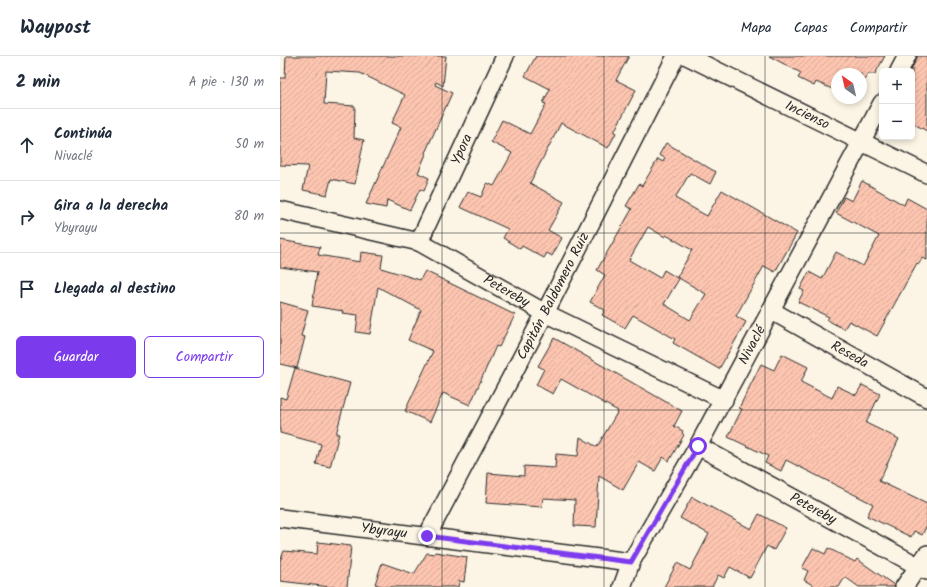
<!DOCTYPE html>
<html lang="es">
<meta charset="utf-8">
<style>
body{margin:0;font-family:Kalam,sans-serif;background:#f2f2f3;color:#1f2937}
.controls{position:absolute;right:12px;top:12px;display:grid;overflow:hidden;border-radius:6px;box-shadow:0 2px 6px #0003}
.controls button{width:36px;height:36px;display:grid;place-items:center;padding:0;border:0;border-bottom:1px solid #e0e1e3;background:#fff;color:#1f2937;font:20px sans-serif}
.compass{position:absolute;left:551px;top:12px;width:36px;height:36px;border-radius:50%;background:#fff;box-shadow:0 2px 6px #0003;rotate:326deg}
.stop{position:absolute;width:12px;height:12px;margin:-9px;border:3px solid #7c3aed;border-radius:50%;background:#fff}
.stop.end{background:#7c3aed;border-color:#fff;box-shadow:0 1px 4px #0008}
.list{margin:0;padding:0;list-style:none}
h2{display:flex;justify-content:space-between;align-items:center;height:52px;margin:0;padding:0 16px;font-size:17px}
h2 small{font-size:13px;font-weight:400;color:#747a83}
.list li{display:grid;grid-template-columns:26px 1fr auto;gap:12px;align-items:center;box-sizing:border-box;height:72px;padding:0 16px;border-top:1px solid #e0e1e3}
.list b{display:block;font-size:15px;white-space:nowrap}
.list p{margin:0;font-size:13px;white-space:nowrap;color:#747a83}
.list em{font-size:13px;font-style:normal;color:#747a83}
.actions{display:flex;gap:8px;padding:12px 16px}
.actions a{flex:1;padding:9px 0;border:1px solid #7c3aed;border-radius:6px;text-align:center;font-size:14px;color:#7c3aed}
.actions .main{background:#7c3aed;color:#fff}
.icon{flex:none;width:22px;height:22px;fill:none;stroke:currentColor;stroke-width:2;stroke-linecap:round;stroke-linejoin:round}
.map{position:relative;flex:none;width:647px;height:531px;overflow:hidden}
header{display:flex;align-items:center;gap:24px;box-sizing:border-box;height:56px;padding:0 20px;background:#fff;border-bottom:1px solid #e0e1e3}
header strong{font-size:19px}
nav{display:flex;gap:22px;margin-inline-start:auto;font-size:14px}
main{display:flex}
aside{flex:1;background:#fff}
.map>svg:first-child{display:block}
.building{fill:url(#building-hatch);stroke:#2b2b2b;fill-rule:evenodd}
.lines{fill:none;stroke-linecap:round;stroke-linejoin:round}
.minor-casing{stroke:#2b2b2b;stroke-width:20}
.minor{stroke:#fcf5e5;stroke-width:17}
.route{stroke:#7c3aed;stroke-width:5}
.grid{fill:none;stroke:#2b2b2b;stroke-width:1;stroke-opacity:0.55}
.labels{text-anchor:middle;dominant-baseline:central;stroke-width:3;stroke-linejoin:round;paint-order:stroke}
.street-label{font-size:14px;fill:#2b2b2b;stroke:#fcf5e5}
</style>
<header>
<strong>Waypost</strong>
<nav><a>Mapa</a><a>Capas</a><a>Compartir</a></nav>
</header>
<main>
<aside>
<h2>2 min<small>A pie · 130 m</small></h2>
<ul class="list">
<li><svg class="icon" aria-label="ahead" viewBox="0 0 24 24"><path d="M12 20V5M6 11l6-6 6 6"/></svg><div><b>Continúa</b><p>Nivaclé</p></div><em>50 m</em></li>
<li><svg class="icon" aria-label="right" viewBox="0 0 24 24"><path d="M7 20v-9h11M14 6l5 5-5 5"/></svg><div><b>Gira a la derecha</b><p>Ybyrayu</p></div><em>80 m</em></li>
<li><svg class="icon" aria-label="arrive" viewBox="0 0 24 24"><path d="M6 21V4h12l-3 4 3 4H6"/></svg><div><b>Llegada al destino</b></div></li>
</ul>
<div class="actions"><a class="main">Guardar</a><a>Compartir</a></div>
</aside>
<div class="map">
<svg width="647" height="531" viewBox="0 0 647 531">
<defs>
<pattern id="building-hatch" width="6" height="6" patternUnits="userSpaceOnUse"><rect width="6" height="6" fill="#fcc5b0"/><path d="M-1 1l2-2M0 6l6-6M5 7l2-2" fill="none" stroke="#d8a998"/></pattern>
</defs>
<rect width="100%" height="100%" fill="#fcf5e5"/>
<filter id="ink" filterUnits="userSpaceOnUse"><feTurbulence type="fractalNoise" baseFrequency=".025" numOctaves="2"/><feDisplacementMap in="SourceGraphic" scale="8" xChannelSelector="R" yChannelSelector="G"/><feConvolveMatrix kernelMatrix="1 2 1 2 8 2 1 2 1" color-interpolation-filters="sRGB"/></filter>
<g filter="url(#ink)">
<!-- building -->
<g class="building">
<polygon points="6,0 166,0 163,30 156,26 155,29 172,37 145,97 146,98 138,117 149,122 144,135 140,133 130,154 107,144 106,152 86,148 121,71 112,67 125,39 80,17 46,15 44,48 75,50 74,82 84,84 75,128 51,123 47,139 23,134 28,110 0,109 0,22 5,22"/>
<polygon points="256,0 349,0 336,24 356,34 334,76 336,77 328,92 281,67 250,127 284,146 268,174 282,182 272,200 267,197 264,202 242,190 240,193 223,182 228,173 180,151 188,136 201,141 207,127 214,130 232,97 211,86 222,64 250,78 266,48 263,47 270,33 245,20"/>
<polygon points="489,0 605,0 595,18 588,18 581,30 581,18 557,18 557,35 536,26 534,30 518,22 521,17"/>
<polygon points="638,0 647,0 647,75 632,67 632,12"/>
<path d="M386,87L436,116L430,128L410,117L395,142L427,160L442,134L517,177L495,216L484,210L456,260L466,266L439,313L393,287L395,283L353,259L345,272L322,259L325,254L310,246L325,219L317,214L352,153L346,150L359,128L362,130L378,103L383,106L385,102L379,99ZM368,171L385,181L386,179L412,194L397,221L426,238L410,264L384,248L399,223L384,214L380,222L349,204Z"/>
<polygon points="582,125 624,149 627,142 647,153 647,204 642,202 639,208 637,207 597,280 569,265 564,273 547,264 549,261 518,246 524,235 520,233 529,216 542,223 556,196 583,210 599,180 556,157 564,141 572,145"/>
<polygon points="0,184 40,191 38,199 80,206 81,196 103,199 101,212 140,224 145,215 235,259 219,291 216,290 190,349 163,337 150,366 125,355 153,295 128,284 141,254 98,231 90,278 76,276 78,259 62,257 63,255 32,250 37,216 0,211"/>
<polygon points="0,246 28,254 21,280 25,281 17,312 0,308"/>
<polygon points="274,282 402,355 394,370 403,375 402,377 404,379 389,405 383,401 375,415 359,406 343,434 319,420 316,471 294,470 295,444 263,442 262,451 206,447 208,417 244,420 244,410 275,412 276,398 298,400 300,381 317,391 338,355 281,323 273,338 256,329 264,313 258,310"/>
<polygon points="502,298 528,311 521,326 552,342 557,330 576,339 582,329 600,338 586,367 619,383 599,425 647,448 647,469 642,479 634,475 631,481 587,460 593,448 506,404 501,415 485,407 488,400 448,381 462,353 459,352 481,308 494,314"/>
<polygon points="15,312 70,327 56,378 59,378 50,411 36,408 41,388 0,377 0,341 6,343"/>
<polygon points="412,441 471,473 479,458 506,472 494,494 487,490 470,522 450,511 444,522 438,519 432,531 384,531 397,507 410,514 429,478 400,462"/>
<polygon points="38,486 71,490 67,531 50,531 0,525 0,505 4,495 37,498"/>
<polygon points="533,492 545,498 548,492 575,506 577,503 614,529 614,531 579,531 565,521 559,531 536,531 524,524 528,515 522,512"/>
<polygon points="155,496 187,501 184,526 179,525 178,531 105,531 95,528 102,507 134,518 147,497 154,498"/>
</g>
<g class="lines">
<!-- minor casing -->
<g class="minor-casing">
<g id="minor">
<path id="s1" d="M407,0L647,118"/>
<polyline points="619,15 627,0"/>
<path id="s2" d="M0,154L139,186L265,257L444,344"/>
<path id="s3" d="M139,186L225,0"/>
<path id="s4" d="M492,255L647,342"/>
<path id="s5" d="M418,390L647,515"/>
<path id="s6" d="M0,462L351,506"/>
<path id="s7" d="M147,480L265,257L396,0"/>
<path id="s8" d="M342,531L351,506L418,390L602,47"/>
<polyline points="624,531 647,498"/>
</g>
</g>
<!-- minor -->
<use href="#minor" class="minor"/>
</g>
</g>
<g class="lines" filter="url(#ink)">
<!-- route -->
<polyline class="route" points="147,480 351,506 418,390"/>
</g>
<!-- grid -->
<path class="grid" d="M162,0V531M324,0V531M485,0V531M0,177H647M0,354H647"/>
<g class="labels">
<!-- street labels -->
<g class="street-label">
<text stroke="none"><textPath href="#s1" startOffset="134">Incienso</textPath></text>
<text stroke="none"><textPath href="#s3" startOffset="102">Ypora</textPath></text>
<text stroke="none"><textPath href="#s2" startOffset="243">Petereby</textPath></text>
<text stroke="none"><textPath href="#s7" startOffset="271">Capitán Baldomero Ruiz</textPath></text>
<text stroke="none"><textPath href="#s8" startOffset="275">Nivaclé</textPath></text>
<text stroke="none"><textPath href="#s4" startOffset="89">Reseda</textPath></text>
<text stroke="none"><textPath href="#s5" startOffset="131">Petereby</textPath></text>
<text stroke="none"><textPath href="#s6" startOffset="105">Ybyrayu</textPath></text>
</g>
</g>
</svg>
<div class="controls">
<button>+</button>
<button>−</button>
</div>
<svg class="compass" viewBox="-18 -18 36 36"><path d="M0-13l5 13h-10z" fill="#e53935"/><path d="M0 13l5-13h-10z" fill="#747a83"/></svg>
<div class="stop" style="left:418px;top:390px"></div>
<div class="stop end" style="left:147px;top:480px"></div>
</div>
</main>
